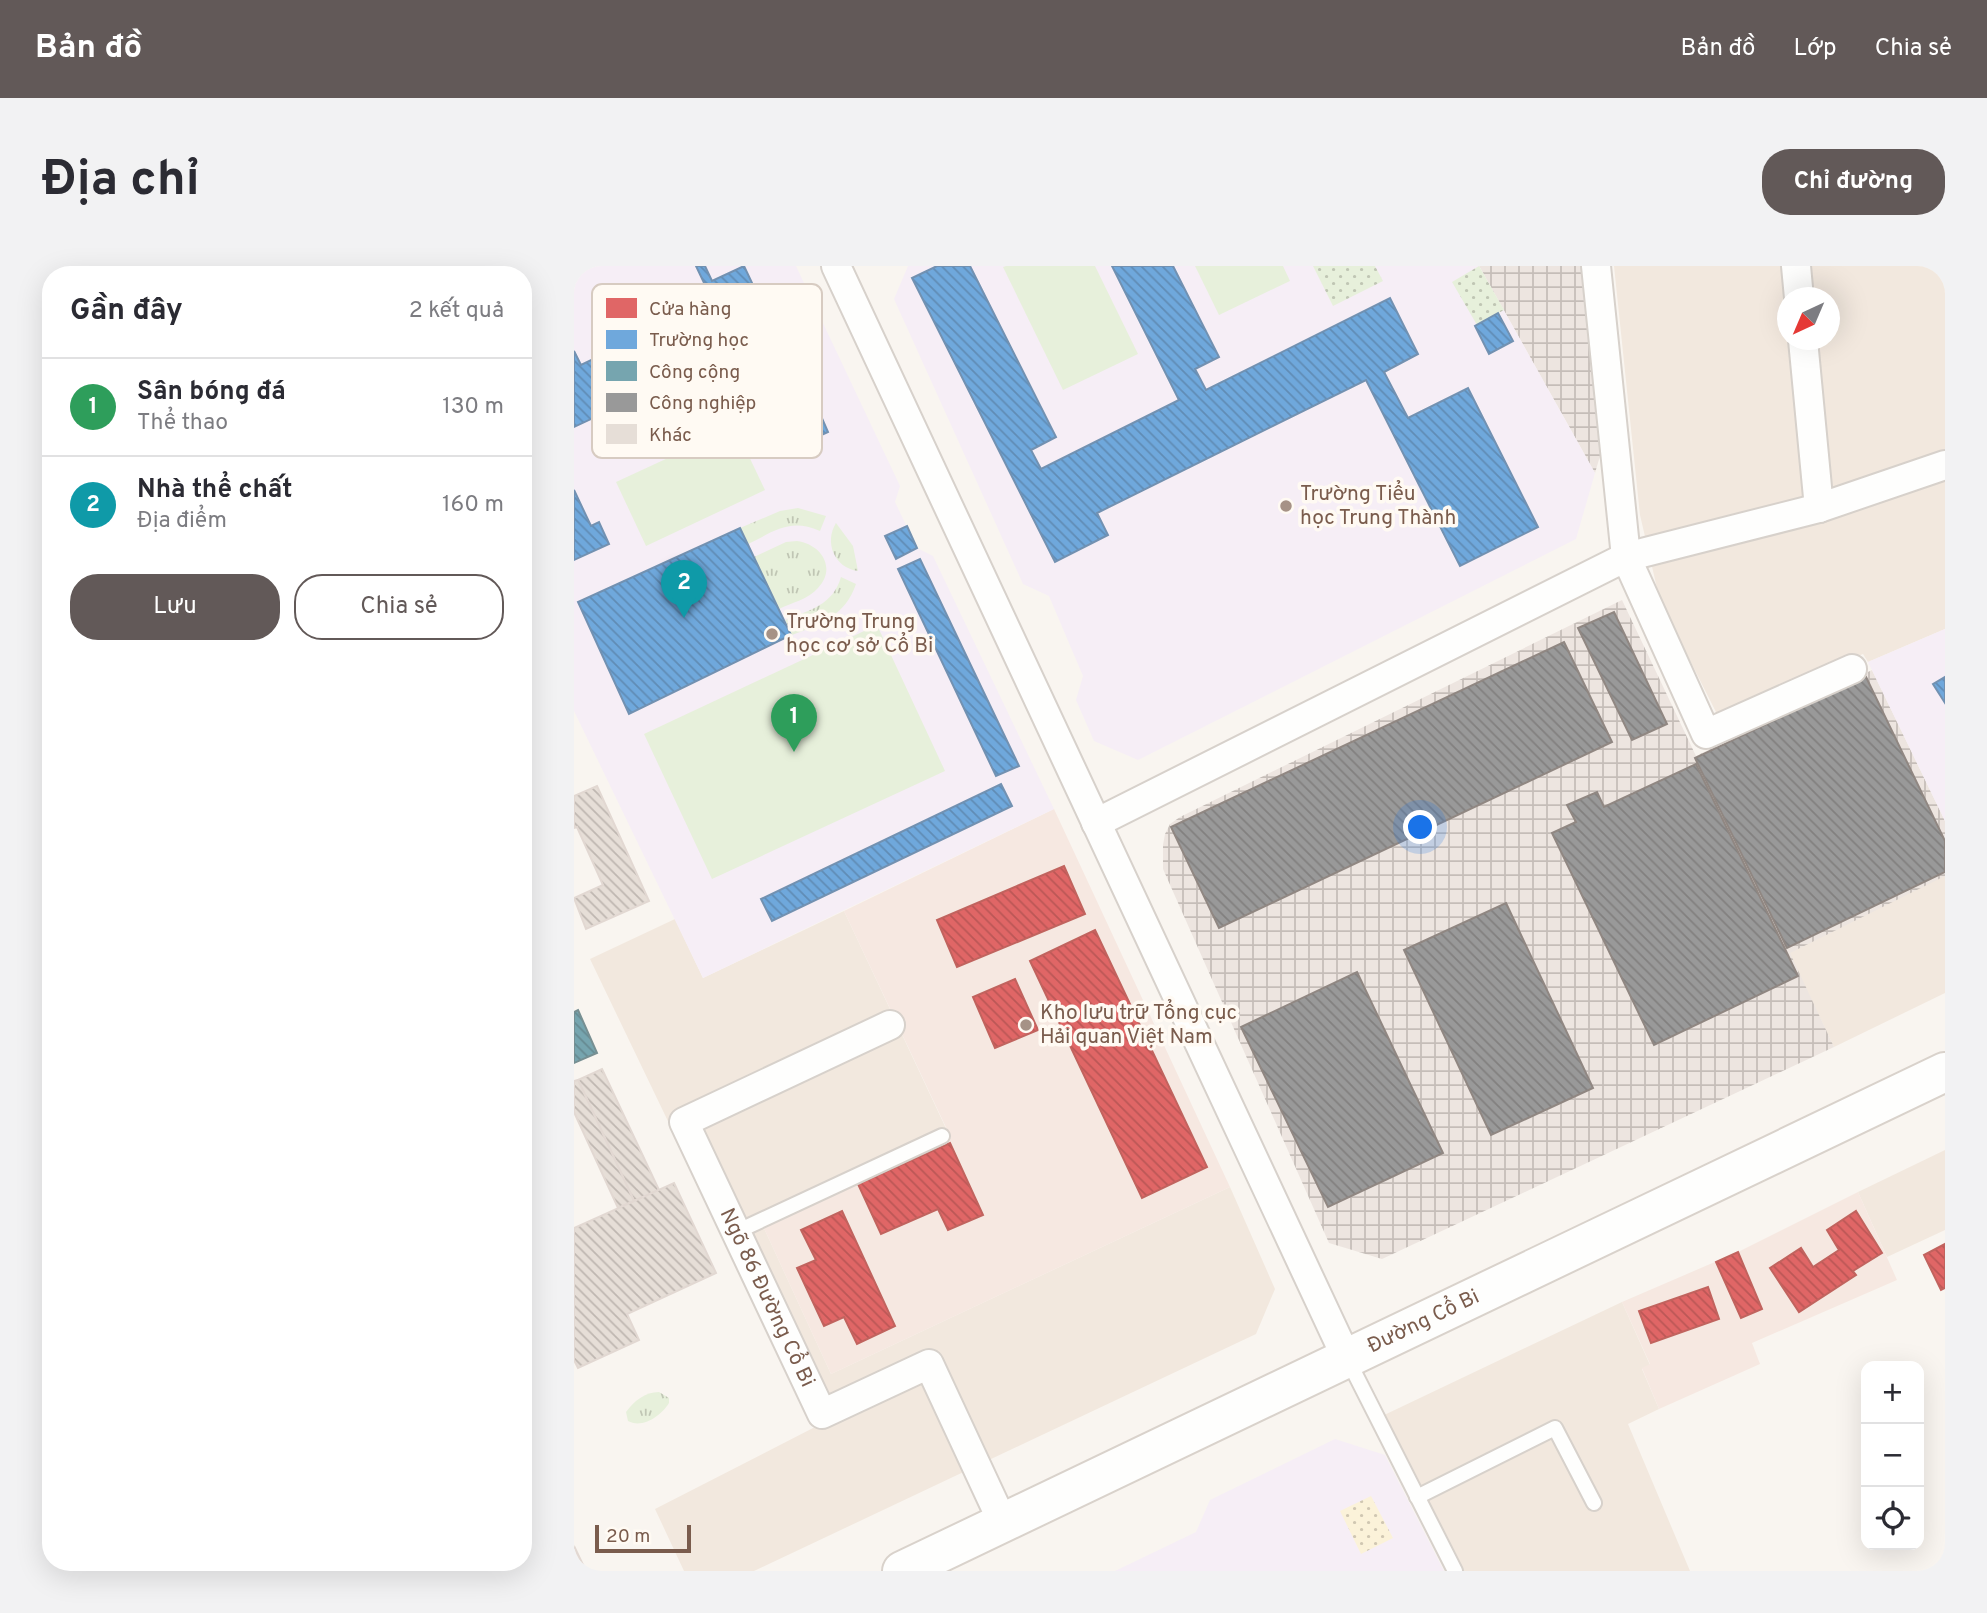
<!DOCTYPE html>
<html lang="vi">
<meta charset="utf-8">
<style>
body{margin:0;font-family:Overpass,sans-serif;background:#f2f2f3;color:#2b2b33}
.controls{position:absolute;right:21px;bottom:21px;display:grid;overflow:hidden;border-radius:14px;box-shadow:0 7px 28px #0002}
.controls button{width:63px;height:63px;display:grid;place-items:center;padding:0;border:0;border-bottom:2px solid #e1e1e2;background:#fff;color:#2b2b33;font:35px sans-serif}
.compass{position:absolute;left:1203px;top:21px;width:63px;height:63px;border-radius:50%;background:#fff;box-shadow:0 7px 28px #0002;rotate:224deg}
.scale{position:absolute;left:21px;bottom:18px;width:96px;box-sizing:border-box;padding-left:7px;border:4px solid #7a5c4d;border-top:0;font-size:19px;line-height:24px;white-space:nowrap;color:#7a5c4d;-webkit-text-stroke:5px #fffaf3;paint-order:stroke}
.you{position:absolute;left:847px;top:562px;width:24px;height:24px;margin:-18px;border:5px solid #fff;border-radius:50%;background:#1a73e8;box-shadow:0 0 0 10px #1a73e833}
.badge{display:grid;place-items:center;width:46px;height:46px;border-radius:50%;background:#625958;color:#fff;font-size:23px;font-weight:700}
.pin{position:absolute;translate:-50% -58px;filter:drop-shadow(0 2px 4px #0008)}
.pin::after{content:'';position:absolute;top:37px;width:24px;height:21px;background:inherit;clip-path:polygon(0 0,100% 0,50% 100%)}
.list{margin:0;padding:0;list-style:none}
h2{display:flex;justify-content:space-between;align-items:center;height:91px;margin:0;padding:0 28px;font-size:30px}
h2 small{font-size:23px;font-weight:400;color:#7c7c81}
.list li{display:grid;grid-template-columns:46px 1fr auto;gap:21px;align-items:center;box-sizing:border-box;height:98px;padding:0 28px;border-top:2px solid #e1e1e2}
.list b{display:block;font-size:26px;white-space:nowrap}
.list p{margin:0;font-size:23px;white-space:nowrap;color:#7c7c81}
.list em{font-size:23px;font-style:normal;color:#7c7c81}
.actions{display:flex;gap:14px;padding:21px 28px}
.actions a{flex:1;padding:16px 0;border:2px solid #625958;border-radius:28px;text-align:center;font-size:24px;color:#625958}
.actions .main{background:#625958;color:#fff}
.icon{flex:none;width:38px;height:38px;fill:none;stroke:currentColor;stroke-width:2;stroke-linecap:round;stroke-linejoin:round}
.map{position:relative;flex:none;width:1371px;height:1305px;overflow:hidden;border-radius:28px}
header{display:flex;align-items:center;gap:42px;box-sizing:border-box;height:98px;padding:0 35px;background:#625958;color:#fff}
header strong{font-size:33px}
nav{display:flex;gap:38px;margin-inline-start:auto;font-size:24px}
.intro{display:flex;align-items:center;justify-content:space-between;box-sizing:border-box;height:168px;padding:0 42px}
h1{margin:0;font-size:49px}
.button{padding:18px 32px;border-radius:28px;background:#625958;color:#fff;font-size:24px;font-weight:700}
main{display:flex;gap:42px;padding:0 42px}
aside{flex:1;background:#fff;border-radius:28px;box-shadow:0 7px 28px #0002}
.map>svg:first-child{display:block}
.residential{fill:#f2e8de;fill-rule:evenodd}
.commercial{fill:#f6e8e1}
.industrial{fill:url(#industrial-grid)}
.education{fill:#f6eef6}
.grass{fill:url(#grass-tufts)}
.sand{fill:url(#sand-dots)}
.park{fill:url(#park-dots)}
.pitch{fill:#e7f0db}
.shops{fill:url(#shops-back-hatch);stroke:#c1635e;stroke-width:2}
.schools{fill:url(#schools-back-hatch);stroke:#7291b1;stroke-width:2}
.public{fill:url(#public-back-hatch);stroke:#778f92;stroke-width:2}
.industry{fill:url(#industry-back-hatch);stroke:#908782;stroke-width:2}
.building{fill:url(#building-back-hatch);stroke:#e2d8d2;stroke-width:2}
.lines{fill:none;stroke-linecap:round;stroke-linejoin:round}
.lane-casing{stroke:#d7d1cb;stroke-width:18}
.street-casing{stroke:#d7d1cb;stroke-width:32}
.secondary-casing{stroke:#d9d2cb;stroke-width:42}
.lane{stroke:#fefefd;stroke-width:14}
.street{stroke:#fefefd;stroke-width:28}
.secondary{stroke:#fefefd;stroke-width:38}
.poi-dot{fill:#a69286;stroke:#fffaf3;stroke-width:2.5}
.labels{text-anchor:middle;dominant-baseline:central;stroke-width:7;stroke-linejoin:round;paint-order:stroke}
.poi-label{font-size:21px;fill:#7a5c4d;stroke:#fffaf3;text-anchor:start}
.street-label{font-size:21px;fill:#7a5c4d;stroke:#fffaf3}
.key{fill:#fffaf3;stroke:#d7cbc1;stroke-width:2}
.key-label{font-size:19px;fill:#7a5c4d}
</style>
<header>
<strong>Bản đồ</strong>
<nav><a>Bản đồ</a><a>Lớp</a><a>Chia sẻ</a></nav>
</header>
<div class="intro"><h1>Địa chỉ</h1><a class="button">Chỉ đường</a></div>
<main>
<aside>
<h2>Gần đây<small>2 kết quả</small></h2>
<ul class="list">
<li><span class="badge" style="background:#2e9e5b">1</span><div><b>Sân bóng đá</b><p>Thể thao</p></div><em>130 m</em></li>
<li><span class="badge" style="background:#0f9aa8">2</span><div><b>Nhà thể chất</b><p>Địa điểm</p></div><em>160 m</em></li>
</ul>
<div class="actions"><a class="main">Lưu</a><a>Chia sẻ</a></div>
</aside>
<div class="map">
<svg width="1371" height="1305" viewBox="0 0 1371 1305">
<defs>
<pattern id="industrial-grid" width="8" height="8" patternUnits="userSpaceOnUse" patternTransform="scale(1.75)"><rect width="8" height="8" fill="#ede5e0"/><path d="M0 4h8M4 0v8" fill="none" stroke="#c5bdb8"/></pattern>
<pattern id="grass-tufts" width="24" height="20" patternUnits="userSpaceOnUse" patternTransform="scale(1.75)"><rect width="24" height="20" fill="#e7f0db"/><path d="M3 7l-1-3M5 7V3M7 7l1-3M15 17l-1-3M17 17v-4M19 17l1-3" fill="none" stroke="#c0c6b4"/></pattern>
<pattern id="sand-dots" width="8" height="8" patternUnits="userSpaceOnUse" patternTransform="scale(1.75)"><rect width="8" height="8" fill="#fbf2d9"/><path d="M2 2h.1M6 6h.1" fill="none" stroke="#d0c7b2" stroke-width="1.8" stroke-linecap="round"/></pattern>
<pattern id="park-dots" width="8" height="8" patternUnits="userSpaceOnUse" patternTransform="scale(1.75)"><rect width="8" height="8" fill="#e7f0db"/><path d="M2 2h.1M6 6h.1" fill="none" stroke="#c0c6b4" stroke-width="1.8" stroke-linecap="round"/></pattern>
<pattern id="shops-back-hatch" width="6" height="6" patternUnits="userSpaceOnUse" patternTransform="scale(1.75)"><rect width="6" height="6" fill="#e06666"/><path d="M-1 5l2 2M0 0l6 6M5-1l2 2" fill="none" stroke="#bb5756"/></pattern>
<pattern id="schools-back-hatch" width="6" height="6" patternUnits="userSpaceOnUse" patternTransform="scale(1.75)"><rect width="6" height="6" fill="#6fa8dc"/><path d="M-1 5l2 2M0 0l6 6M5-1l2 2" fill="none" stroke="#608cb5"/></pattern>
<pattern id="public-back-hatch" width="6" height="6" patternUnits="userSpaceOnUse" patternTransform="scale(1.75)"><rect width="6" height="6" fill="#76a5af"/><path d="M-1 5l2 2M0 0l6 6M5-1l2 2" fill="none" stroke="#668a91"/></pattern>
<pattern id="industry-back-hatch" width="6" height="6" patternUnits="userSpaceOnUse" patternTransform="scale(1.75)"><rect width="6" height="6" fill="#999"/><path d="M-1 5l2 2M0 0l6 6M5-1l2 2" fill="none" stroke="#82807f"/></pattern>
<pattern id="building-back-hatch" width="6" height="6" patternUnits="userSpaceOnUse" patternTransform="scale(1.75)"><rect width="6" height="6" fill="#e6ded7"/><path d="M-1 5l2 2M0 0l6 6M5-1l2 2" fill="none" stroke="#bfb7b1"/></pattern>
</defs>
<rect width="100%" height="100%" fill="#f9f5f0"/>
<!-- residential -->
<g class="residential">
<path d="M1040,0H1371V363L1294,396L1289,388L1144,450L1086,335L1066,249ZM1213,32H1255V74H1213Z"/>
<polygon points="1371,606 1371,727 1260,781 1215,687"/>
<polygon points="270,645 377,873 189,960 257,1108 656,921 701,1023 682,1068 180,1305 110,1305 81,1243 241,1161 16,693 101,653 129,712"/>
<polygon points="1371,884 1371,964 1313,991 1284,926"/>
<polygon points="1048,1036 1076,1099 1068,1103 1085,1143 1054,1158 1116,1305 885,1305 806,1151"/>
</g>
<!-- commercial -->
<g class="commercial">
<polygon points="480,543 656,921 257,1108 189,960 377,872 270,645"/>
<polygon points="1284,926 1323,1014 1178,1077 1186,1098 1085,1143 1068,1102 1076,1098 1048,1036 1164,986"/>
</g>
<!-- industrial -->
<g class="industrial">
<polygon points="905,0 1009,0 1028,183 1021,207"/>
<polygon points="1048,334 1122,490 1298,404 1371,555 1371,610 1216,687 1260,781 808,993 755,977 589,603 589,579 591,568 596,558 606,551"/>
</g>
<!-- education -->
<g class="education">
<polygon points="0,0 222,0 326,220 321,236 343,282 359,290 480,543 129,712 0,445"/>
<polygon points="334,0 905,0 1021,207 1002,273 564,494 520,475 502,434 509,410 475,330 449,318 320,33"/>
<polygon points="1371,363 1371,555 1294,396"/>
<polygon points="761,1173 811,1189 870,1305 541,1305 622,1266 636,1234"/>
</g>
<!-- grass -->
<g class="grass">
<path d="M224,242L252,250L246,265C216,252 201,265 174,278L166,262L206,245Z"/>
<path d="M262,257L279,280L284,305C260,302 250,276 262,257Z"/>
<path d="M223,275C247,278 263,302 244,322C235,333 217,337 205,343L180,291L212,276Z"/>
<path d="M267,311L282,318C271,350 247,358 218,369L211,354C236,344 259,339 267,311Z"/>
<path d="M85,1126L95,1132V1137C87,1150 68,1163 54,1155L52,1146C60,1135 71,1126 85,1126Z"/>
</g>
<!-- sand -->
<polygon class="sand" points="797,1230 819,1272 787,1288 766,1245"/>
<!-- park -->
<g class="park">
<polygon points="739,0 801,0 809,15 759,40"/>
<polygon points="905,0 930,44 903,59 878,16"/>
</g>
<!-- pitch -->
<g class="pitch">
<polygon points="432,0 521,0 564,88 489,124 429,1"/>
<polygon points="621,0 709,0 716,15 645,49"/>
<polygon points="161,161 191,224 72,280 42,216"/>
<polygon points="303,359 371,505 138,613 70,468"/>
</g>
<!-- shops -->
<g class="shops">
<polygon points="490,600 511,648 383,701 363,654"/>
<polygon points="521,664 633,901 568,932 456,695"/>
<polygon points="441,713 464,764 421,782 399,731"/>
<polygon points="376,877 409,949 374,964 364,943 307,968 284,918"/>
<polygon points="268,945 321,1060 283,1078 270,1051 250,1060 223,1002 242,994 227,964"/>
<polygon points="1282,945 1308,987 1279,1005 1282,1009 1225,1046 1196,1002 1227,982 1239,1001 1265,984 1253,964"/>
<polygon points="1371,978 1371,1022 1367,1024 1350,989"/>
<polygon points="1164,986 1188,1043 1167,1052 1142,996"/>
<polygon points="1134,1021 1145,1053 1077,1077 1065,1045"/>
</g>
<!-- schools -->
<g class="schools">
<polygon points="122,0 131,0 138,15 170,0 242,152 247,150 254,166 213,185 161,75 158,77 152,65 130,75 139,96 0,161 0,85 7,99 76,66 64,42 98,26 102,35 132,21"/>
<polygon points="363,0 396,0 482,171 457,184 467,203 605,134 538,0 599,0 645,91 621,103 632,124 816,32 844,88 810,106 834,152 894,122 964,261 886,300 792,114 523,247 534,269 481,296 338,12"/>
<polygon points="924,47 939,75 915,88 901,60"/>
<polygon points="0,224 17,260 25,256 35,278 0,294"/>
<polygon points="333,260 343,282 322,293 311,270"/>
<polygon points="166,262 217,369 55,448 4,336"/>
<polygon points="346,293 445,500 422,510 324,303"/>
<polygon points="1371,411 1371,437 1359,418"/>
<polygon points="427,518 438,540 198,655 187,633"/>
</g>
<!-- public -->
<polygon class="public" points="4,744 23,787 0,797 0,746"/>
<!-- industry -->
<g class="industry">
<polygon points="1040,346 1093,458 1058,474 1004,362"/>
<polygon points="990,376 1038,476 645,662 597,561"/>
<polygon points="1292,411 1371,575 1371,606 1213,682 1121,492"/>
<polygon points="1122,498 1224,710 1080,779 978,567 1002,556 993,539 1023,526 1030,541"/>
<polygon points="932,637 1019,822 917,869 830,684"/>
<polygon points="783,706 869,887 754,941 667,761"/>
</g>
<!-- building -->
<g class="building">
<polygon points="23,520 75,635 12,663 0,632 29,619 3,561 0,562 0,530"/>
<polygon points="28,803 85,924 60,935 4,814"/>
<polygon points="4,814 60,935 44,942 0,846 0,815"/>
<polygon points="100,917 142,1007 53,1048 65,1074 4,1102 0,1094 0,962"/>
<polygon points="0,1280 12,1305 0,1305"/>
</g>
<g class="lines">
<!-- lane casing -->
<g class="lane-casing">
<g id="lane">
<polyline points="162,966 368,870"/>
<polyline points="774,1094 881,1305"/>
<polyline points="843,1231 981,1162 1020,1237"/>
</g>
</g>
<!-- street casing -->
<g class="street-casing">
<g id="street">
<polyline points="262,0 773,1093"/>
<polyline points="1022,0 1052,291 1245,242 1371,199"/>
<polyline points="1222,0 1225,32"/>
<polyline points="1229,74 1245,242"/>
<polyline points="522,557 1052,291 1132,468 1278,403"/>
<path id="s1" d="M316,759L110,856L248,1148L355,1098L429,1257"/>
</g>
</g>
<!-- secondary casing -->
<g class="secondary-casing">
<g id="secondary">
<path id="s2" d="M328,1305L1371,806"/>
</g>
</g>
<!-- lane -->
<use href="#lane" class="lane"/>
<!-- street -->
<use href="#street" class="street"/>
<!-- secondary -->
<use href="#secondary" class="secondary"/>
</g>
<!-- markers -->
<g class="poi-dot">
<circle cx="712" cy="240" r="7"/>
<circle cx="198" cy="368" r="7"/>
<circle cx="452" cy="759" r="7"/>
</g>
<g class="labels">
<!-- poi labels -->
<g class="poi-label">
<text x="726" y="228">Trường Tiểu<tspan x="726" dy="24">học Trung Thành</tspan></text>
<text x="212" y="356">Trường Trung<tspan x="212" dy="24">học cơ sở Cổ Bi</tspan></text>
<text x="466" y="747">Kho lưu trữ Tổng cục<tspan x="466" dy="24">Hải quan Việt Nam</tspan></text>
</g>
<!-- street labels -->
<g class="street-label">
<text stroke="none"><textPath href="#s1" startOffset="422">Ngõ 86 Đường Cổ Bi</textPath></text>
<text stroke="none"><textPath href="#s2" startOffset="578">Đường Cổ Bi</textPath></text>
</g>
</g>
<!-- legend -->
<rect x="18" y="18" width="230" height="174" rx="10" class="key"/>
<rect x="32" y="32" width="31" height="20" fill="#e06666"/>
<rect x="32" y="64" width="31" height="19" fill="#6fa8dc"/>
<rect x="32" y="95" width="31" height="20" fill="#76a5af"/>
<rect x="32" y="127" width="31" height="19" fill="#999"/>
<rect x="32" y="158" width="31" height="20" fill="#e6ded7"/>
<g class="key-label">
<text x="75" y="49">Cửa hàng</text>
<text x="75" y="80">Trường học</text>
<text x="75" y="112">Công cộng</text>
<text x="75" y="143">Công nghiệp</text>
<text x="75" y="175">Khác</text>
</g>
</svg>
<div class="controls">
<button>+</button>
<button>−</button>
<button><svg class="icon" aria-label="locate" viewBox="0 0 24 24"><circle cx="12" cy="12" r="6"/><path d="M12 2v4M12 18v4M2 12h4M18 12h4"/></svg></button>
</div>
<svg class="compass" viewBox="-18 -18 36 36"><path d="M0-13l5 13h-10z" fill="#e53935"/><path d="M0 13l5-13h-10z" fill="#7c7c81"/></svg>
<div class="scale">20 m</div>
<div class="you"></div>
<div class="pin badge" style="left:220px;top:486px;background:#2e9e5b">1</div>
<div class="pin badge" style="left:110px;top:352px;background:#0f9aa8">2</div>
</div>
</main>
